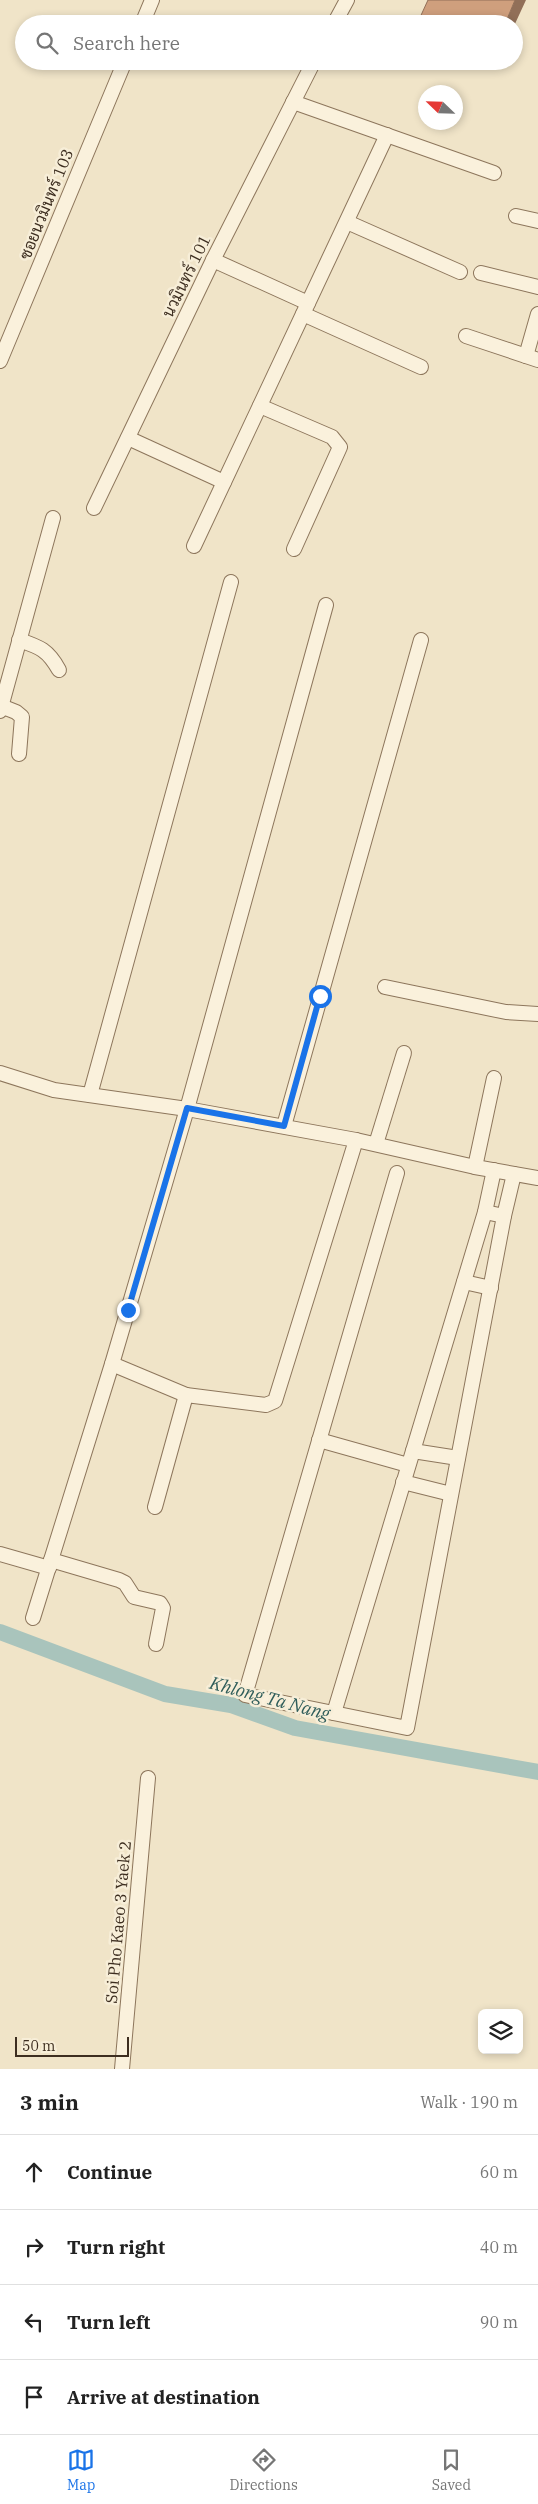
<!DOCTYPE html>
<meta charset="utf-8">
<style>
body{margin:0;font-family:"IBM Plex Serif",Sarabun,serif;background:#f6f6f6;color:#222}
.controls{position:absolute;right:15px;bottom:15px;display:grid;overflow:hidden;border-radius:8px;box-shadow:0 2px 8px #0003}
.controls button{width:45px;height:45px;display:grid;place-items:center;padding:0;border:0;border-bottom:1px solid #e0e0e0;background:#fff;color:#222;font:25px sans-serif}
.compass{position:absolute;left:418px;top:85px;width:45px;height:45px;border-radius:50%;background:#fff;box-shadow:0 2px 8px #0003;rotate:293deg}
.scale{position:absolute;left:15px;bottom:12px;width:114px;box-sizing:border-box;padding-left:5px;border:2px solid #3d2e20;border-top:0;font-size:14px;line-height:18px;white-space:nowrap;color:#3d2e20;-webkit-text-stroke:4px #f7eed8;paint-order:stroke}
.stop{position:absolute;width:15px;height:15px;margin:-11px;border:4px solid #1a73e8;border-radius:50%;background:#fff}
.stop.end{background:#1a73e8;border-color:#fff;box-shadow:0 1px 5px #0008}
.list{margin:0;padding:0;list-style:none}
h2{display:flex;justify-content:space-between;align-items:center;height:65px;margin:0;padding:0 20px;font-size:21px}
h2 small{font-size:16px;font-weight:400;color:#767676}
.list li{display:grid;grid-template-columns:32px 1fr auto;gap:15px;align-items:center;box-sizing:border-box;height:75px;padding:0 20px;border-top:1px solid #e0e0e0}
.list b{display:block;font-size:19px;white-space:nowrap}
.list em{font-size:16px;font-style:normal;color:#767676}
.icon{flex:none;width:28px;height:28px;fill:none;stroke:currentColor;stroke-width:2;stroke-linecap:round;stroke-linejoin:round}
.map{position:relative;flex:none;width:538px;height:2069px;overflow:hidden}
.search{position:absolute;background:#fff;box-shadow:0 2px 8px #0003;left:15px;right:15px;top:15px;height:55px;display:flex;align-items:center;gap:12px;box-sizing:border-box;padding:0 18px;border-radius:28px;color:#767676;font-size:19px}
.sheet{height:365px;background:#fff}
nav{display:flex;justify-content:space-around;align-items:center;box-sizing:border-box;height:70px;border-top:1px solid #e0e0e0;background:#fff;font-size:14px;color:#767676}
nav a{display:grid;justify-items:center;gap:2px}
nav .on{color:#1a73e8}
.map>svg:first-child{display:block}
.lines{fill:none;stroke-linecap:round;stroke-linejoin:round}
.canal{stroke:#a9c4bc;stroke-width:16}
.street-casing{stroke:#8d765c;stroke-width:16}
.street{stroke:#faf1dc;stroke-width:14}
.wall{fill:#b2896c}
.shaded-wall{fill:#916f58}
.building{fill:#cf9f7d;stroke:#916f58}
.route{stroke:#1a73e8;stroke-width:6}
.labels{text-anchor:middle;dominant-baseline:central;stroke-width:5;stroke-linejoin:round;paint-order:stroke}
.street-label{font-size:16px;fill:#3d2e20;stroke:#f7eed8}
.water-label{font-size:18px;font-style:italic;fill:#2f5d5a;stroke:#f7eed8}
</style>
<div class="map">
<svg width="538" height="2069" viewBox="0 0 538 2069">
<rect width="100%" height="100%" fill="#f0e4c8"/>
<g class="lines">
<!-- canal -->
<polyline class="canal" points="0,1632 165,1694 231,1705 295,1728 538,1772"/>
<!-- street casing -->
<g class="street-casing">
<g id="street">
<polyline points="142,24 152,0"/>
<polyline points="334,24 347,0"/>
<polyline points="293,102 494,173"/>
<polyline points="516,216 538,221"/>
<polyline points="347,222 460,272"/>
<polyline points="213,260 308,303"/>
<polyline points="481,273 538,287"/>
<polyline points="303,314 421,367"/>
<polyline points="466,336 538,360"/>
<polyline points="526,356 538,314"/>
<polyline points="0,361 125,61"/>
<polyline points="260,406 332,437 340,447 294,549"/>
<polyline points="128,438 224,482"/>
<polyline points="94,508 213,260 314,61"/>
<polyline points="194,546 387,135"/>
<path d="M19,640C40,647 48,650 59,670"/>
<polyline points="1,706 16,712 22,717 19,754"/>
<polyline points="0,711 53,518"/>
<polyline points="385,987 506,1012 538,1014"/>
<polyline points="0,1073 54,1090 187,1109 356,1140 475,1167 538,1178"/>
<polyline points="90,1095 231,582"/>
<polyline points="284,1126 421,640"/>
<polyline points="376,1144 404,1053"/>
<polyline points="475,1167 494,1078"/>
<polyline points="397,1173 245,1695 407,1728 504,1216 485,1212"/>
<polyline points="504,1216 514,1174"/>
<polyline points="464,1282 491,1288"/>
<polyline points="112,1364 186,1395"/>
<polyline points="319,1440 408,1465"/>
<polyline points="413,1451 458,1458"/>
<polyline points="403,1482 451,1494"/>
<polyline points="155,1507 186,1395 266,1405 275,1401 356,1140"/>
<polyline points="0,1554 49,1568"/>
<polyline points="51,1560 119,1580 125,1583 134,1597 160,1603 163,1608 156,1644"/>
<polyline points="33,1618 112,1364 187,1109 326,605"/>
<polyline points="334,1713 485,1212 494,1170"/>
<polyline points="122,2069 148,1778"/>
</g>
</g>
<!-- street -->
<use href="#street" class="street"/>
</g>
<!-- wall -->
<polygon class="wall" points="483,61 499,61 497,67"/>
<!-- shaded-wall -->
<g class="shaded-wall">
<polygon points="515,0 526,0 514,26 514,24 505,24"/>
<polygon points="493,61 499,61 497,67"/>
</g>
<!-- building -->
<polygon class="building" points="428,0 515,0 505,24 417,24"/>
<g class="lines">
<!-- route -->
<polyline class="route" points="128,1310 187,1108 284,1126 320,996"/>
</g>
<g class="labels">
<!-- street labels -->
<g class="street-label">
<text transform="translate(46 204) rotate(-68)">ซอยนวมินทร์ 103</text>
<text transform="translate(186 276) rotate(-64)">นวมินทร์ 101</text>
<text transform="translate(118 1922) rotate(-85)">Soi Pho Kaeo 3 Yaek 2</text>
</g>
<!-- water labels -->
<g class="water-label">
<text transform="translate(270 1698) rotate(15)">Khlong Ta Nang</text>
</g>
</g>
</svg>
<div class="controls">
<button><svg class="icon" aria-label="layers" viewBox="0 0 24 24"><path d="M12 4l9 5-9 5-9-5zM3 14l9 5 9-5"/></svg></button>
</div>
<svg class="compass" viewBox="-18 -18 36 36"><path d="M0-13l5 13h-10z" fill="#e53935"/><path d="M0 13l5-13h-10z" fill="#767676"/></svg>
<div class="scale">50 m</div>
<div class="stop" style="left:320px;top:996px"></div>
<div class="stop end" style="left:128px;top:1310px"></div>
<div class="search"><svg class="icon" aria-label="search" viewBox="0 0 24 24"><circle cx="10" cy="10" r="6"/><path d="M15 15l6 6"/></svg>Search here</div>
</div>
<section class="sheet">
<h2>3 min<small>Walk · 190 m</small></h2>
<ul class="list">
<li><svg class="icon" aria-label="ahead" viewBox="0 0 24 24"><path d="M12 20V5M6 11l6-6 6 6"/></svg><div><b>Continue</b></div><em>60 m</em></li>
<li><svg class="icon" aria-label="right" viewBox="0 0 24 24"><path d="M7 20v-9h11M14 6l5 5-5 5"/></svg><div><b>Turn right</b></div><em>40 m</em></li>
<li><svg class="icon" aria-label="left" viewBox="0 0 24 24"><path d="M17 20v-9H6M10 6l-5 5 5 5"/></svg><div><b>Turn left</b></div><em>90 m</em></li>
<li><svg class="icon" aria-label="arrive" viewBox="0 0 24 24"><path d="M6 21V4h12l-3 4 3 4H6"/></svg><div><b>Arrive at destination</b></div></li>
</ul>
</section>
<nav>
<a class="on"><svg class="icon" aria-label="map" viewBox="0 0 24 24"><path d="M3 6l6-2 6 2 6-2v14l-6 2-6-2-6 2zM9 4v14M15 6v14"/></svg>Map</a>
<a><svg class="icon" aria-label="directions" viewBox="0 0 24 24"><path d="M12 3l9 9-9 9-9-9zM9 14v-3h6M13 9l2 2-2 2"/></svg>Directions</a>
<a><svg class="icon" aria-label="saved" viewBox="0 0 24 24"><path d="M7 4h10v16l-5-4-5 4z"/></svg>Saved</a>
</nav>
